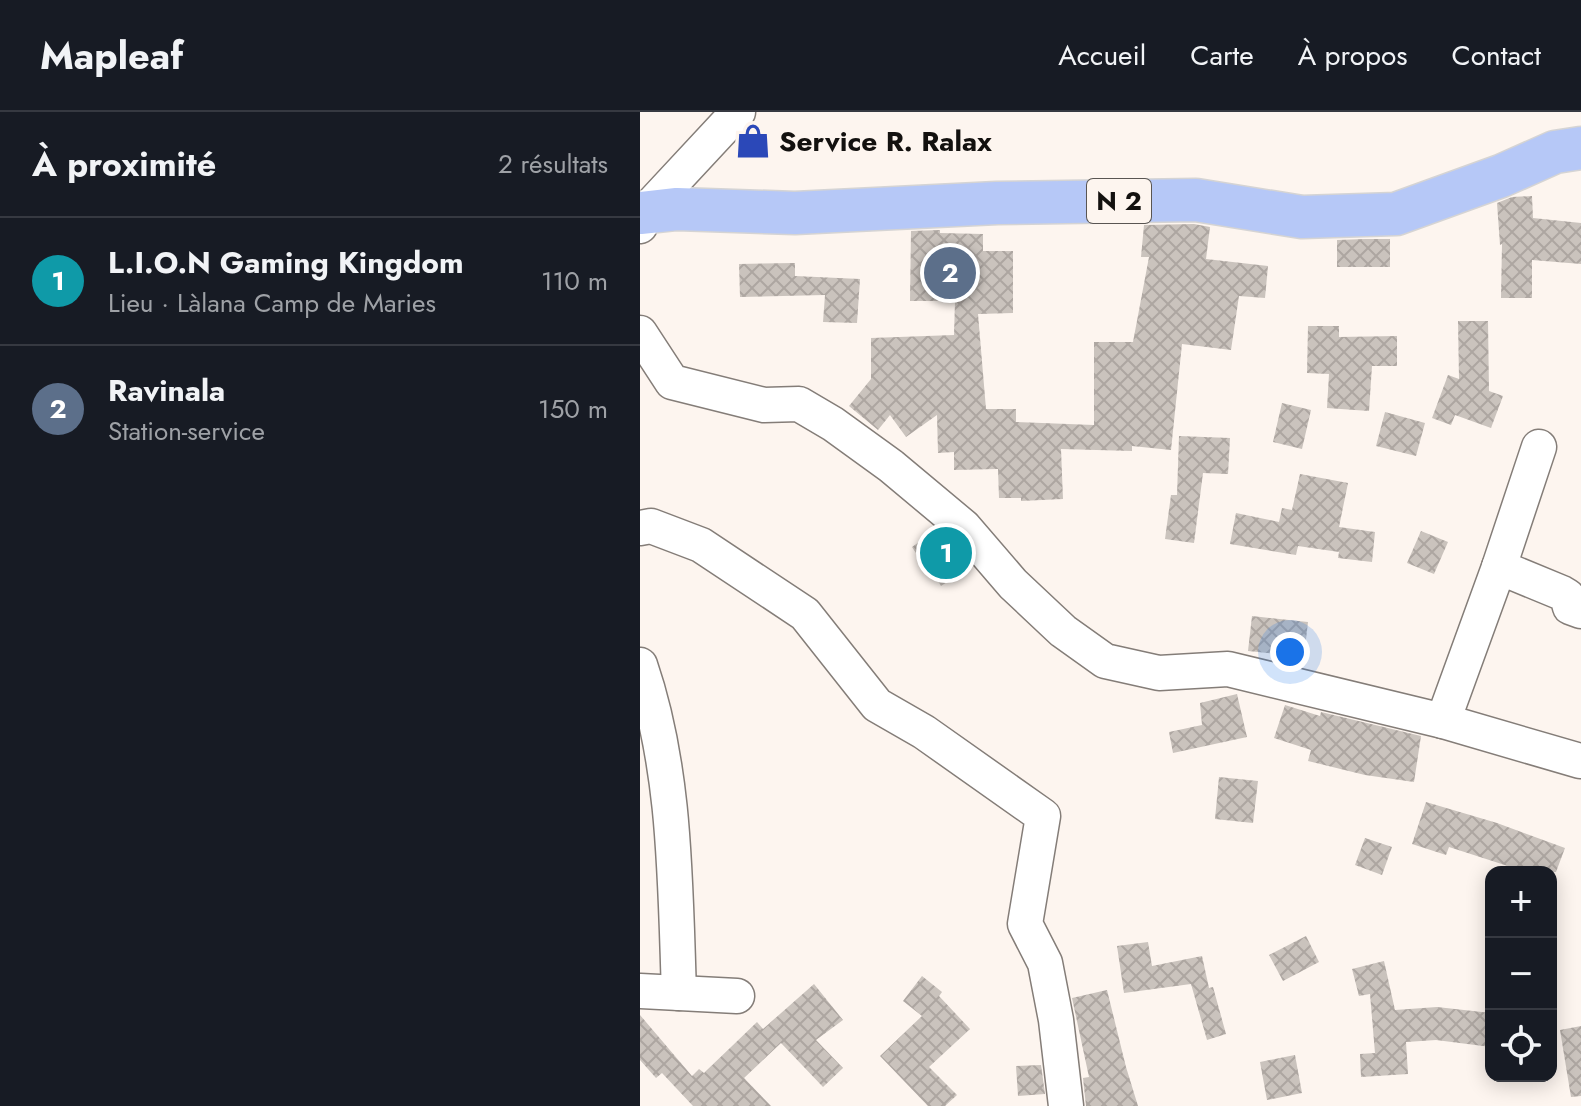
<!DOCTYPE html>
<html lang="fr">
<meta charset="utf-8">
<style>
body{margin:0;font-family:Jost,sans-serif;background:#20242c;color:#f1f3f6}
.controls{position:absolute;right:24px;bottom:24px;display:grid;overflow:hidden;border-radius:16px;box-shadow:0 4px 20px #0003}
.controls button{width:72px;height:72px;display:grid;place-items:center;padding:0;border:0;border-bottom:2px solid #363941;background:#171b24;color:#f1f3f6;font:40px sans-serif}
.you{position:absolute;left:650px;top:540px;width:28px;height:28px;margin:-20px;border:6px solid #fff;border-radius:50%;background:#1a73e8;box-shadow:0 0 0 12px #1a73e833}
.badge{display:grid;place-items:center;width:52px;height:52px;border-radius:50%;background:#98a6da;color:#fff;font-size:26px;font-weight:700}
.pin{position:absolute;translate:-50% -50%;border:4px solid #fff;box-shadow:0 2px 8px #0006}
.list{margin:0;padding:0;list-style:none}
h2{display:flex;justify-content:space-between;align-items:center;height:104px;margin:0;padding:0 32px;font-size:34px}
h2 small{font-size:26px;font-weight:400;color:#9ea1a6}
.list li{display:grid;grid-template-columns:52px 1fr auto;gap:24px;align-items:center;box-sizing:border-box;height:128px;padding:0 32px;border-top:2px solid #363941}
.list b{display:block;font-size:30px;white-space:nowrap}
.list p{margin:0;font-size:26px;white-space:nowrap;color:#9ea1a6}
.list em{font-size:26px;font-style:normal;color:#9ea1a6}
.icon{flex:none;width:44px;height:44px;fill:none;stroke:currentColor;stroke-width:2;stroke-linecap:round;stroke-linejoin:round}
.map{position:relative;flex:none;width:941px;height:994px;overflow:hidden}
header{display:flex;align-items:center;gap:48px;box-sizing:border-box;height:112px;padding:0 40px;background:#171b24;border-bottom:2px solid #363941}
header strong{font-size:38px}
nav{display:flex;gap:44px;margin-inline-start:auto;font-size:28px}
main{display:flex}
aside{flex:1;background:#171b24}
.map>svg:first-child{display:block}
.building{fill:url(#building-cross-hatch)}
.lines{fill:none;stroke-linecap:round;stroke-linejoin:round}
.minor-casing{stroke:#847d78;stroke-width:37}
.major-casing{stroke:#d5d4d4;stroke-width:45}
.minor{stroke:#fff;stroke-width:34}
.major{stroke:#b6c8f7;stroke-width:42}
.labels{text-anchor:middle;dominant-baseline:central;stroke-width:8;stroke-linejoin:round;paint-order:stroke}
.shield{fill:#fdf5ef;stroke:#595552;stroke-width:2}
.shield-label{font-size:26px;font-weight:bold;fill:#13110f}
.poi-label{font-size:28px;font-weight:bold;fill:#13110f;stroke:#fdf5ef;text-anchor:start}
</style>
<header>
<strong>Mapleaf</strong>
<nav><a>Accueil</a><a>Carte</a><a>À propos</a><a>Contact</a></nav>
</header>
<main>
<aside>
<h2>À proximité<small>2 résultats</small></h2>
<ul class="list">
<li><span class="badge" style="background:#0f9aa8">1</span><div><b>L.I.O.N Gaming Kingdom</b><p>Lieu · Làlana Camp de Maries</p></div><em>110 m</em></li>
<li><span class="badge" style="background:#5c6f8a">2</span><div><b>Ravinala</b><p>Station-service</p></div><em>150 m</em></li>
</ul>
</aside>
<div class="map">
<svg width="941" height="994" viewBox="0 0 941 994">
<defs>
<pattern id="building-cross-hatch" width="8" height="8" patternUnits="userSpaceOnUse" patternTransform="scale(2)"><rect width="8" height="8" fill="#cac3bd"/><path d="M0 0l8 8M0 8l8-8" fill="none" stroke="#ada6a1"/></pattern>
</defs>
<rect width="100%" height="100%" fill="#fdf5ef"/>
<!-- building -->
<g class="building">
<polygon points="892,84 893,106 941,111 941,152 892,148 892,186 861,186 862,132 860,133 857,91 872,85"/>
<polygon points="554,112 570,115 566,147 628,154 625,186 599,184 591,238 542,232 531,338 492,334 492,339 421,337 423,387 381,389 381,386 359,386 358,357 314,358 314,340 298,341 297,303 266,325 250,303 238,318 209,294 231,267 231,226 314,223 315,189 270,189 271,119 300,118 300,121 343,122 343,139 373,139 373,201 338,202 346,297 376,297 376,310 454,313 454,230 493,230 509,145 501,145 504,113"/>
<polygon points="725,127 750,127 750,155 697,155 697,128"/>
<polygon points="155,151 155,164 220,167 217,211 183,210 185,183 100,185 99,152"/>
<polygon points="818,209 848,209 849,279 863,284 851,316 815,303 811,313 792,306 808,263 819,267"/>
<polygon points="668,214 699,214 699,225 757,224 757,254 732,254 729,299 687,296 689,262 667,261"/>
<polygon points="642,291 671,298 662,337 633,330"/>
<polygon points="745,300 785,311 776,344 736,334"/>
<polygon points="539,324 590,326 588,362 563,361 554,431 525,427 531,383 537,383"/>
<polygon points="660,362 708,371 699,415 735,420 732,450 698,446 699,440 658,434 656,443 590,432 596,401 639,410 642,396 652,398"/>
<polygon points="296,418 331,454 301,474 294,462 291,464 272,435"/>
<polygon points="781,419 808,430 794,462 767,451"/>
<polygon points="612,504 668,510 664,545 608,539"/>
<polygon points="597,582 607,625 533,641 529,620 562,613 560,591"/>
<polygon points="645,593 680,604 681,600 781,624 774,670 725,663 668,649 671,638 634,626"/>
<polygon points="579,665 618,669 613,711 575,707"/>
<polygon points="786,690 857,711 925,736 916,760 873,760 874,756 809,735 806,743 772,732"/>
<polygon points="725,726 752,735 742,763 715,753"/>
<polygon points="666,824 679,850 643,869 629,843"/>
<polygon points="508,830 512,854 562,844 569,876 573,875 586,922 567,928 551,872 484,881 477,834"/>
<polygon points="744,849 755,898 797,895 851,901 851,935 796,928 766,930 768,962 721,965 720,942 735,941 730,882 719,884 712,857"/>
<polygon points="282,864 302,880 299,884 330,917 289,955 317,983 305,994 288,994 240,944 282,904 263,889"/>
<polygon points="174,872 203,908 176,928 203,956 183,975 141,931 104,966 131,994 53,994 22,961 16,966 0,948 0,903 52,964 59,957 64,961 117,910 123,917"/>
<polygon points="467,878 486,955 498,994 446,994 443,966 449,965 432,886"/>
<polygon points="941,914 941,984 931,985 920,918"/>
<polygon points="655,943 662,981 627,988 620,950"/>
<polygon points="401,953 405,982 378,984 376,954"/>
</g>
<g class="lines">
<!-- minor casing -->
<g class="minor-casing">
<g id="minor">
<polyline points="0,114 4,101 98,0"/>
<polyline points="0,221 32,270 124,293 159,292 193,312 251,354 324,415 373,472 423,519 465,549 519,561 588,557 803,609 940,649"/>
<polyline points="0,416 11,414 61,433 165,502 237,593 284,620 403,704 385,812 405,851 416,908 426,994"/>
<polyline points="859,455 922,481 927,484 930,495 941,499"/>
<path d="M0,553C36,658 35,770 39,881"/>
<polyline points="803,609 859,455 899,335"/>
<polyline points="0,879 97,884"/>
</g>
</g>
<!-- major casing -->
<g class="major-casing">
<polyline id="major" points="0,101 37,97 155,101 357,91 556,88 662,105 756,102 861,64 915,40 941,36"/>
</g>
<!-- minor -->
<use href="#minor" class="minor"/>
<!-- major -->
<use href="#major" class="major"/>
</g>
<!-- icons -->
<defs>
<g id="shop-bare" transform="scale(2.76)"><path d="M-5-2.5h2.3a2.7 3.5 0 0 1 5.4 0H5L5.5 6h-11ZM-1.5-2.5h3a1.5 2.3 0 0 0-3 0Z" fill="#2b48b8" stroke="#fdf5ef" stroke-width="2.5" paint-order="stroke"/></g>
</defs>
<g fill-rule="evenodd">
<use href="#shop-bare" x="113" y="29"/>
</g>
<g class="labels">
<!-- shield labels -->
<rect class="shield" x="447" y="67" width="64" height="44" rx="6"/>
<g class="shield-label">
<text x="479" y="89">N 2</text>
</g>
<!-- poi labels -->
<g class="poi-label">
<text x="139" y="29">Service R. Ralax</text>
</g>
</g>
</svg>
<div class="controls">
<button>+</button>
<button>−</button>
<button><svg class="icon" aria-label="locate" viewBox="0 0 24 24"><circle cx="12" cy="12" r="6"/><path d="M12 2v4M12 18v4M2 12h4M18 12h4"/></svg></button>
</div>
<div class="you"></div>
<div class="pin badge" style="left:306px;top:441px;background:#0f9aa8">1</div>
<div class="pin badge" style="left:310px;top:161px;background:#5c6f8a">2</div>
</div>
</main>
